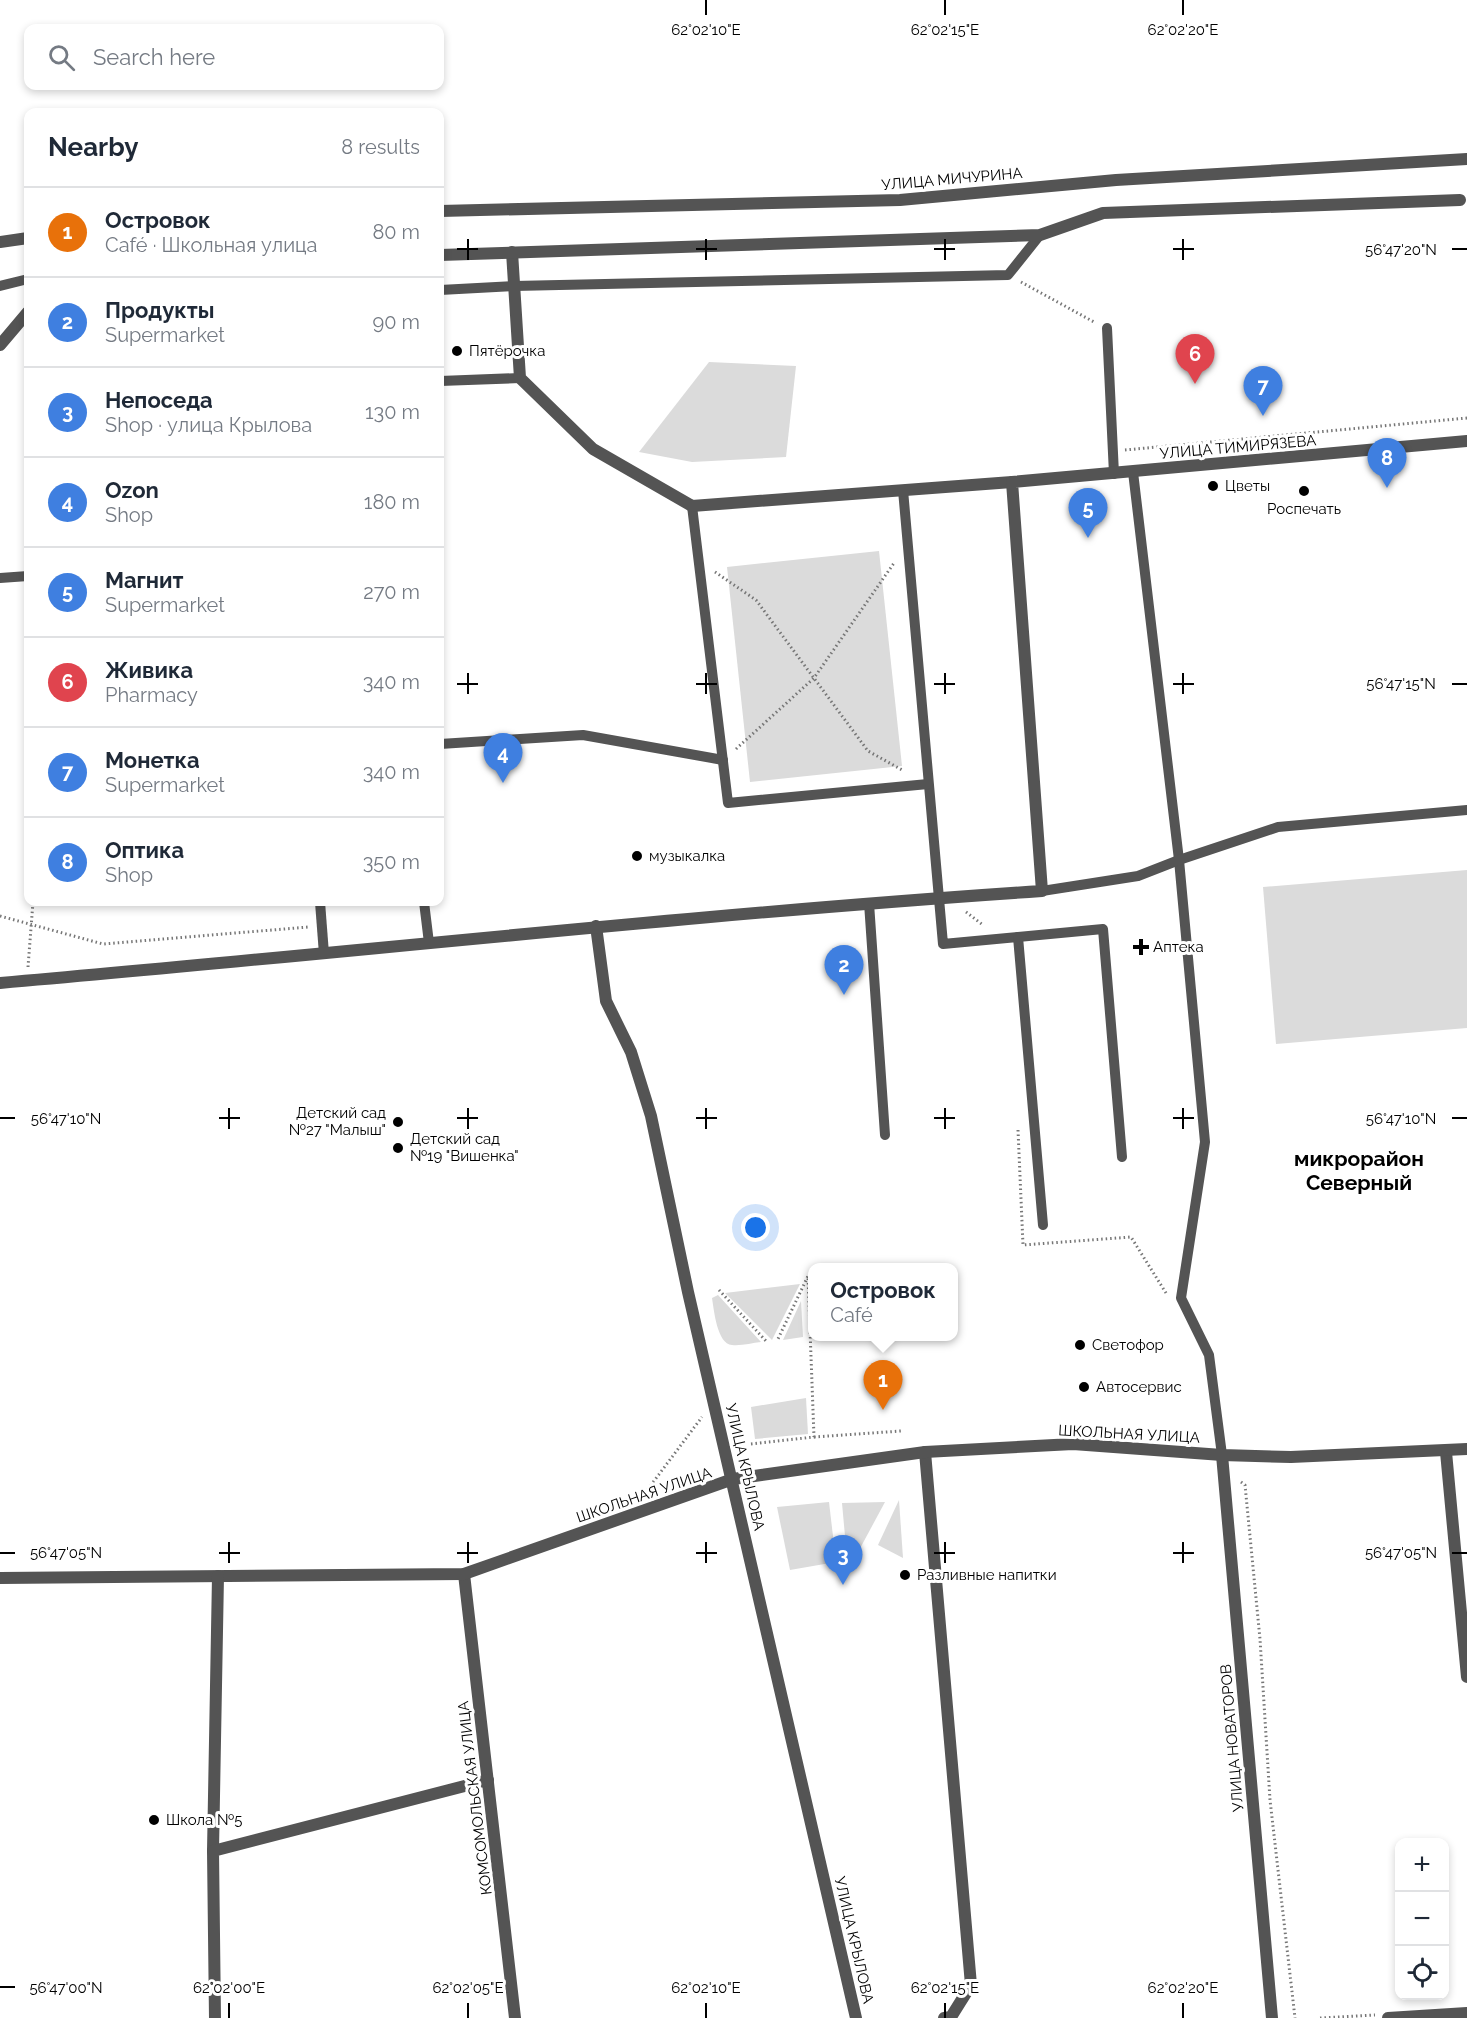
<!DOCTYPE html>
<meta charset="utf-8">
<style>
body{margin:0;font-family:Raleway,sans-serif;background:#f6f6f7;color:#1f2937}
.controls{position:absolute;right:18px;bottom:18px;display:grid;overflow:hidden;border-radius:12px;box-shadow:0 3px 9px #0003}
.controls button{width:54px;height:54px;display:grid;place-items:center;padding:0;border:0;border-bottom:2px solid #e0e1e3;background:#fff;color:#1f2937;font:30px sans-serif}
.you{position:absolute;left:756px;top:1228px;width:21px;height:21px;margin:-15px;border:4px solid #fff;border-radius:50%;background:#1a73e8;box-shadow:0 0 0 9px #1a73e833}
.badge{display:grid;place-items:center;width:39px;height:39px;border-radius:50%;background:#b45309;color:#fff;font-size:20px;font-weight:700}
.pin{position:absolute;translate:-50% -50px;filter:drop-shadow(0 2px 3px #0008)}
.pin::after{content:'';position:absolute;top:32px;width:21px;height:18px;background:inherit;clip-path:polygon(0 0,100% 0,50% 100%)}
.popup{position:absolute;left:808px;top:1263px;width:150px;height:78px;box-sizing:border-box;display:grid;place-content:center;border-radius:12px;background:#fff;filter:drop-shadow(0 2px 4px #0005);font-size:20px;white-space:nowrap;color:#747a83}
.popup b{font-size:22px;color:#1f2937}
.popup::after{content:'';position:absolute;left:50%;top:100%;margin-left:-12px;border:12px solid transparent;border-top-color:#fff}
.list{margin:0;padding:0;list-style:none}
h2{display:flex;justify-content:space-between;align-items:center;height:78px;margin:0;padding:0 24px;font-size:26px}
h2 small{font-size:20px;font-weight:400;color:#747a83}
.list li{display:grid;grid-template-columns:39px 1fr auto;gap:18px;align-items:center;box-sizing:border-box;height:90px;padding:0 24px;border-top:2px solid #e0e1e3}
.list b{display:block;font-size:22px;white-space:nowrap}
.list p{margin:0;font-size:20px;white-space:nowrap;color:#747a83}
.list em{font-size:20px;font-style:normal;color:#747a83}
.icon{flex:none;width:33px;height:33px;fill:none;stroke:currentColor;stroke-width:2;stroke-linecap:round;stroke-linejoin:round}
.map{position:relative;flex:none;width:1467px;height:2018px;overflow:hidden}
.search{position:absolute;background:#fff;box-shadow:0 3px 9px #0003;left:24px;top:24px;width:420px;height:66px;display:flex;align-items:center;gap:15px;box-sizing:border-box;padding:0 21px;border-radius:12px;color:#747a83;font-size:22px}
.panel{position:absolute;background:#fff;box-shadow:0 3px 9px #0003;left:24px;top:108px;width:420px;height:798px;border-radius:12px}
.map>svg:first-child{display:block}
.green{fill:#dbdbdb}
.lines{fill:none;stroke-linecap:round;stroke-linejoin:round}
.path{stroke:#767676;stroke-width:3;stroke-dasharray:1.5 3;stroke-linecap:butt}
.service{stroke:#545454;stroke-width:10}
.minor{stroke:#545454;stroke-width:12}
.tertiary{stroke:#545454;stroke-width:12}
.ticks{fill:none;stroke:#000;stroke-width:2}
.poi-dot{fill:#000;stroke:#fff;stroke-width:2}
.labels{text-anchor:middle;dominant-baseline:central;stroke-width:6;stroke-linejoin:round;paint-order:stroke}
.street-label{font-size:15px;fill:#000;stroke:#fff}
.poi-label{font-size:15px;fill:#000;stroke:#fff;text-anchor:start}
.district-label{font-size:21px;font-weight:bold;fill:#000;stroke:#fff}
.ticks-label{font-size:15px;text-anchor:middle;fill:#000;stroke:#fff;stroke-width:6;stroke-linejoin:round;paint-order:stroke}
</style>
<div class="map">
<svg width="1467" height="2018" viewBox="0 0 1467 2018">
<rect width="100%" height="100%" fill="#fff"/>
<!-- green -->
<g class="green">
<polygon points="709,362 796,366 786,457 692,462 639,452"/>
<polygon points="879,551 902,766 750,782 727,567"/>
<polygon points="1467,870 1467,1028 1276,1044 1263,887"/>
<polygon points="800,1284 772,1340 725,1293"/>
<path d="M718,1295L761,1342C752,1343 741,1346 732,1345C717,1344 714,1310 712,1298Z"/>
<polygon points="801,1301 803,1337 783,1340"/>
<polygon points="806,1398 808,1434 755,1439 751,1407"/>
<polygon points="899,1500 903,1558 878,1545"/>
<polygon points="829,1502 836,1562 790,1570 777,1507"/>
<polygon points="885,1502 857,1554 847,1558 842,1503"/>
</g>
<g class="lines">
<!-- path -->
<g class="path">
<polyline points="1021,282 1094,322"/>
<polyline points="1125,450 1467,418"/>
<polyline points="715,572 756,600 868,751 904,771"/>
<polyline points="736,749 814,678 894,563"/>
<polyline points="966,912 983,925"/>
<polyline points="0,916 103,944 308,927"/>
<polyline points="28,967 33,902"/>
<polyline points="1018,1130 1023,1245 1131,1237 1166,1293"/>
<polyline points="719,1290 766,1341"/>
<polyline points="814,1437 901,1431"/>
<polyline points="751,1444 814,1437 808,1276 777,1341"/>
<polyline points="1241,1482 1245,1485 1260,1639 1270,1800 1295,2018"/>
<polyline points="645,1493 702,1417"/>
<polyline points="1320,2018 1375,2015"/>
</g>
<!-- service -->
<g class="service">
<polyline points="0,286 28,279"/>
<polyline points="440,290 514,286 1008,275 1040,235"/>
<polyline points="1107,328 1114,474"/>
<polyline points="440,381 520,378"/>
<polyline points="1133,472 1179,860 1205,1142 1181,1298 1209,1355 1222,1455"/>
<polyline points="903,490 943,944 1018,937 1043,1225"/>
<polyline points="692,506 728,803 928,784"/>
<polyline points="0,578 28,576"/>
<polyline points="440,744 583,735 723,760"/>
<polyline points="1042,891 1138,876 1179,860 1278,827 1467,810"/>
<polyline points="320,902 324,954"/>
<polyline points="424,902 429,943"/>
<polyline points="869,903 885,1135"/>
<polyline points="1018,937 1103,929 1122,1157"/>
</g>
<!-- minor -->
<g class="minor">
<polyline points="440,211 900,200 1116,180 1467,159"/>
<polyline points="0,242 28,238"/>
<polyline points="512,252 520,378 593,449 692,506 1012,482"/>
<polyline points="440,255 1040,235 1103,213 1460,200"/>
<polyline points="0,345 28,312"/>
<polyline points="925,1452 971,1985 951,2017 944,2018"/>
<polyline points="1446,1452 1467,1677"/>
<polyline points="1222,1455 1272,2018"/>
<polyline points="464,1574 515,2018"/>
<polyline points="0,1578 464,1574 733,1479 925,1452 1073,1444 1222,1455 1291,1457 1467,1449"/>
<polyline points="213,1851 218,1576"/>
<polyline points="215,2018 213,1851 488,1780"/>
<polyline points="1388,2018 1467,2013"/>
</g>
<!-- tertiary -->
<g class="tertiary">
<polyline points="596,926 606,1001 631,1052 651,1116 688,1292 856,2018"/>
<path d="M0,983C347,953 694,914 1042,891L1012,482L1467,441"/>
</g>
</g>
<!-- ticks -->
<path class="ticks" d="M706,0V15M945,0V15M1183,0V15M468,239V260M706,239V260M945,239V260M1183,239V260M457,249H478M696,249H717M934,249H955M1173,249H1194M1452,249H1467M468,673V694M706,673V694M945,673V694M1183,673V694M457,684H478M696,684H717M934,684H955M1173,684H1194M1452,684H1467M229,1108V1129M468,1108V1129M706,1108V1129M945,1108V1129M1183,1108V1129M0,1118H15M219,1118H240M457,1118H478M696,1118H717M934,1118H955M1173,1118H1194M1452,1118H1467M229,1542V1563M468,1542V1563M706,1542V1563M945,1542V1563M1183,1542V1563M0,1553H15M219,1553H240M457,1553H478M696,1553H717M934,1553H955M1173,1553H1194M1452,1553H1467M0,1987H15M229,2003V2018M468,2003V2018M706,2003V2018M945,2003V2018M1183,2003V2018"/>
<!-- markers -->
<g class="poi-dot">
<circle cx="457" cy="351" r="6"/>
<circle cx="1213" cy="486" r="6"/>
<circle cx="1304" cy="491" r="6"/>
<circle cx="637" cy="856" r="6"/>
<path d="M1138 938h6v6h6v6h-6v6h-6v-6h-6v-6h6z"/>
<circle cx="398" cy="1122" r="6"/>
<circle cx="398" cy="1148" r="6"/>
<circle cx="1080" cy="1345" r="6"/>
<circle cx="1084" cy="1387" r="6"/>
<circle cx="905" cy="1575" r="6"/>
<circle cx="154" cy="1820" r="6"/>
</g>
<g class="labels">
<!-- street labels -->
<g class="street-label">
<text transform="translate(952 179) rotate(-5)">УЛИЦА МИЧУРИНА</text>
<text transform="translate(1238 447) rotate(-5)">УЛИЦА ТИМИРЯЗЕВА</text>
<text transform="translate(1129 1434) rotate(3)">ШКОЛЬНАЯ УЛИЦА</text>
<text transform="translate(745 1467) rotate(77)">УЛИЦА КРЫЛОВА</text>
<text transform="translate(644 1495) rotate(-19)">ШКОЛЬНАЯ УЛИЦА</text>
<text transform="translate(1232 1738) rotate(-95)">УЛИЦА НОВАТОРОВ</text>
<text transform="translate(475 1798) rotate(-97)">КОМСОМОЛЬСКАЯ УЛИЦА</text>
<text transform="translate(854 1940) rotate(77)">УЛИЦА КРЫЛОВА</text>
</g>
<!-- poi labels -->
<g class="poi-label">
<text x="469" y="351">Пятёрочка</text>
<text x="1225" y="486">Цветы</text>
<text x="1304" y="509" text-anchor="middle">Роспечать</text>
<text x="649" y="856">музыкалка</text>
<text x="1153" y="947">Аптека</text>
<text x="386" y="1113" text-anchor="end">Детский сад<tspan x="386" dy="17">№27 "Малыш"</tspan></text>
<text x="410" y="1139">Детский сад<tspan x="410" dy="17">№19 "Вишенка"</tspan></text>
<text x="1092" y="1345">Светофор</text>
<text x="1096" y="1387">Автосервис</text>
<text x="917" y="1575">Разливные напитки</text>
<text x="166" y="1820">Школа №5</text>
</g>
<!-- district labels -->
<g class="district-label">
<text x="1359" y="1158">микрорайон<tspan x="1359" dy="24">Северный</tspan></text>
</g>
</g>
<g class="ticks-label">
<text x="706" y="35">62°02'10"E</text>
<text x="945" y="35">62°02'15"E</text>
<text x="1183" y="35">62°02'20"E</text>
<text x="1401" y="255">56°47'20"N</text>
<text x="1401" y="689">56°47'15"N</text>
<text x="66" y="1124">56°47'10"N</text>
<text x="1401" y="1124">56°47'10"N</text>
<text x="66" y="1558">56°47'05"N</text>
<text x="1401" y="1558">56°47'05"N</text>
<text x="66" y="1993">56°47'00"N</text>
<text x="229" y="1993">62°02'00"E</text>
<text x="468" y="1993">62°02'05"E</text>
<text x="706" y="1993">62°02'10"E</text>
<text x="945" y="1993">62°02'15"E</text>
<text x="1183" y="1993">62°02'20"E</text>
</g>
</svg>
<div class="controls">
<button>+</button>
<button>−</button>
<button><svg class="icon" aria-label="locate" viewBox="0 0 24 24"><circle cx="12" cy="12" r="6"/><path d="M12 2v4M12 18v4M2 12h4M18 12h4"/></svg></button>
</div>
<div class="you"></div>
<div class="pin badge" style="left:883px;top:1410px;background:#e8710a">1</div>
<div class="popup"><b>Островок</b>Café</div>
<div class="pin badge" style="left:844px;top:995px;background:#3f7fe0">2</div>
<div class="pin badge" style="left:843px;top:1585px;background:#3f7fe0">3</div>
<div class="pin badge" style="left:503px;top:783px;background:#3f7fe0">4</div>
<div class="pin badge" style="left:1088px;top:538px;background:#3f7fe0">5</div>
<div class="pin badge" style="left:1195px;top:384px;background:#e0444e">6</div>
<div class="pin badge" style="left:1263px;top:416px;background:#3f7fe0">7</div>
<div class="pin badge" style="left:1387px;top:488px;background:#3f7fe0">8</div>
<div class="search"><svg class="icon" aria-label="search" viewBox="0 0 24 24"><circle cx="10" cy="10" r="6"/><path d="M15 15l6 6"/></svg>Search here</div>
<section class="panel">
<h2>Nearby<small>8 results</small></h2>
<ul class="list">
<li><span class="badge" style="background:#e8710a">1</span><div><b>Островок</b><p>Café · Школьная улица</p></div><em>80 m</em></li>
<li><span class="badge" style="background:#3f7fe0">2</span><div><b>Продукты</b><p>Supermarket</p></div><em>90 m</em></li>
<li><span class="badge" style="background:#3f7fe0">3</span><div><b>Непоседа</b><p>Shop · улица Крылова</p></div><em>130 m</em></li>
<li><span class="badge" style="background:#3f7fe0">4</span><div><b>Ozon</b><p>Shop</p></div><em>180 m</em></li>
<li><span class="badge" style="background:#3f7fe0">5</span><div><b>Магнит</b><p>Supermarket</p></div><em>270 m</em></li>
<li><span class="badge" style="background:#e0444e">6</span><div><b>Живика</b><p>Pharmacy</p></div><em>340 m</em></li>
<li><span class="badge" style="background:#3f7fe0">7</span><div><b>Монетка</b><p>Supermarket</p></div><em>340 m</em></li>
<li><span class="badge" style="background:#3f7fe0">8</span><div><b>Оптика</b><p>Shop</p></div><em>350 m</em></li>
</ul>
</section>
</div>
